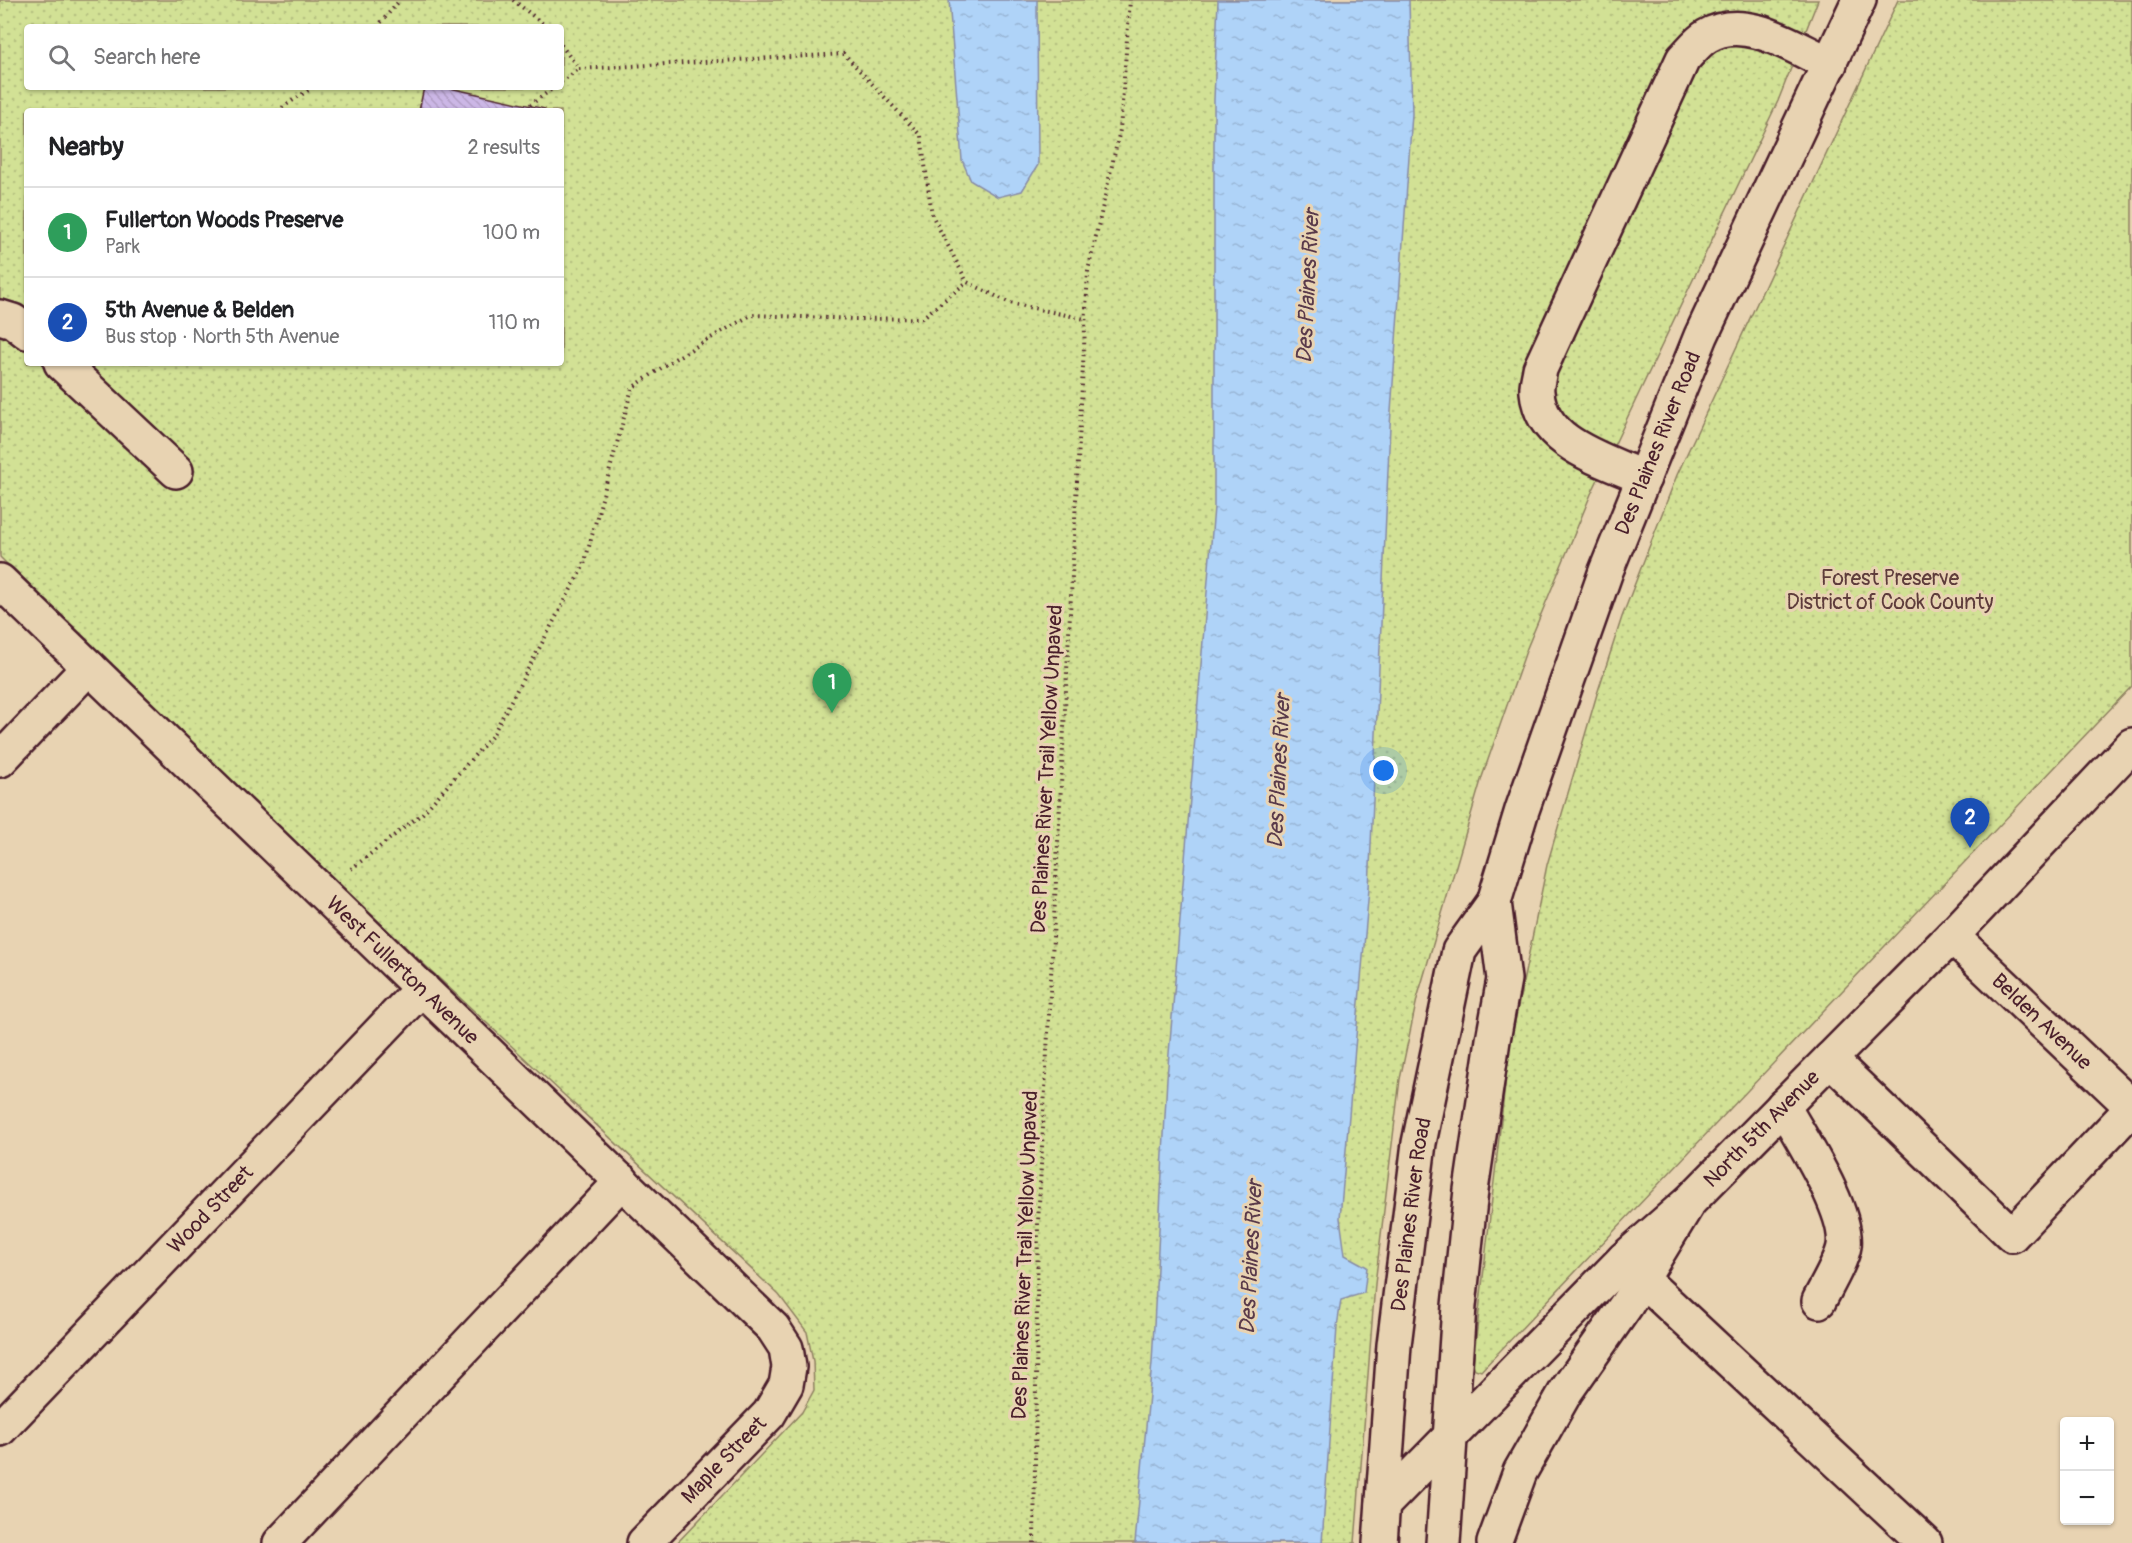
<!DOCTYPE html>
<meta charset="utf-8">
<style>
body{margin:0;font-family:Pangolin,sans-serif;background:#f2f2f2;color:#202124}
.controls{position:absolute;right:18px;bottom:18px;display:grid;overflow:hidden;border-radius:6px;box-shadow:0 2px 4px #0004}
.controls button{width:54px;height:54px;display:grid;place-items:center;padding:0;border:0;border-bottom:2px solid #e0e0e0;background:#fff;color:#202124;font:30px sans-serif}
.you{position:absolute;left:1384px;top:771px;width:21px;height:21px;margin:-15px;border:4px solid #fff;border-radius:50%;background:#1a73e8;box-shadow:0 0 0 9px #1a73e833}
.badge{display:grid;place-items:center;width:39px;height:39px;border-radius:50%;background:#1f6fb2;color:#fff;font-size:20px;font-weight:700}
.pin{position:absolute;translate:-50% -50px;filter:drop-shadow(0 2px 3px #0008)}
.pin::after{content:'';position:absolute;top:32px;width:21px;height:18px;background:inherit;clip-path:polygon(0 0,100% 0,50% 100%)}
.list{margin:0;padding:0;list-style:none}
h2{display:flex;justify-content:space-between;align-items:center;height:78px;margin:0;padding:0 24px;font-size:26px}
h2 small{font-size:20px;font-weight:400;color:#757577}
.list li{display:grid;grid-template-columns:39px 1fr auto;gap:18px;align-items:center;box-sizing:border-box;height:90px;padding:0 24px;border-top:2px solid #e0e0e0}
.list b{display:block;font-size:22px;white-space:nowrap}
.list p{margin:0;font-size:20px;white-space:nowrap;color:#757577}
.list em{font-size:20px;font-style:normal;color:#757577}
.icon{flex:none;width:33px;height:33px;fill:none;stroke:currentColor;stroke-width:2;stroke-linecap:round;stroke-linejoin:round}
.map{position:relative;flex:none;width:2132px;height:1543px;overflow:hidden}
.search{position:absolute;background:#fff;box-shadow:0 2px 4px #0004;left:24px;top:24px;width:540px;height:66px;display:flex;align-items:center;gap:15px;box-sizing:border-box;padding:0 21px;border-radius:6px;color:#757577;font-size:22px}
.panel{position:absolute;background:#fff;box-shadow:0 2px 4px #0004;left:24px;top:108px;width:540px;height:258px;border-radius:6px}
.map>svg:first-child{display:block}
.park{fill:url(#park-dots);stroke:#8e8060;stroke-width:1.5;fill-rule:evenodd}
.water{fill:url(#water-ripples);stroke:#878ba6;stroke-width:1.5}
.building{fill:url(#building-back-hatch);stroke:#4a1f2b;stroke-width:1.5}
.lines{fill:none;stroke-linecap:round;stroke-linejoin:round}
.minor-casing{stroke:#4a1f2b;stroke-width:38}
.major-casing{stroke:#4a1f2b;stroke-width:38}
.path{stroke:#4a1f2b;stroke-width:4;stroke-dasharray:1.5 4.5;stroke-linecap:butt}
.minor{stroke:#e8d3b2;stroke-width:33}
.major{stroke:#e8d3b2;stroke-width:33}
.labels{text-anchor:middle;dominant-baseline:central;stroke-width:6;stroke-linejoin:round;paint-order:stroke}
.street-label{font-size:21px;fill:#4a1f2b;stroke:#e8d3b2}
.park-label{font-size:21px;fill:#5e3c3b;stroke:#e8d3b2}
.water-label{font-size:22px;font-style:italic;fill:#593a4a;stroke:#e8d3b2}
</style>
<div class="map">
<svg width="2132" height="1543" viewBox="0 0 2132 1543">
<defs>
<pattern id="park-dots" width="8" height="8" patternUnits="userSpaceOnUse" patternTransform="scale(1.5)"><rect width="8" height="8" fill="#d2e195"/><path d="M2 2h.1M6 6h.1" fill="none" stroke="#b6c181" stroke-width="1.8" stroke-linecap="round"/></pattern>
<pattern id="water-ripples" width="26" height="14" patternUnits="userSpaceOnUse" patternTransform="scale(1.5)"><rect width="26" height="14" fill="#afd3f8"/><path d="M2 4q2-2 4 0t4 0M15 11q2-2 4 0t4 0" fill="none" stroke="#98b5d5"/></pattern>
<pattern id="building-back-hatch" width="6" height="6" patternUnits="userSpaceOnUse" patternTransform="scale(1.5)"><rect width="6" height="6" fill="#ccb7e6"/><path d="M-1 5l2 2M0 0l6 6M5-1l2 2" fill="none" stroke="#b19dc5"/></pattern>
</defs>
<rect width="100%" height="100%" fill="#e8d3b2"/>
<filter id="ink" filterUnits="userSpaceOnUse"><feTurbulence type="fractalNoise" baseFrequency=".0167" numOctaves="2"/><feDisplacementMap in="SourceGraphic" scale="12" xChannelSelector="R" yChannelSelector="G"/><feConvolveMatrix kernelMatrix="1 2 1 2 8 2 1 2 1" color-interpolation-filters="sRGB"/></filter>
<g filter="url(#ink)">
<!-- park -->
<g class="park">
<path d="M0,0H1818L1778,101L1591,494L1527,648L1482,777L1417,999L1400,1079L1375,1284L1355,1543H677L802,1412L814,1390L813,1361L807,1332L779,1295C518,1051 253,810 0,557ZM27,27H561V87H27ZM27,111H561V363H27Z"/>
<polygon points="1898,0 2132,0 2132,686 1481,1371 1475,1369 1473,1364 1509,1051 1547,865 1597,694 1622,617 1677,475"/>
</g>
<!-- water -->
<g class="water">
<polygon points="949,0 1037,0 1038,165 1022,191 998,197 971,181 962,160"/>
<polygon points="1218,0 1409,0 1412,114 1390,426 1369,889 1340,1218 1345,1255 1367,1267 1364,1293 1341,1300 1337,1327 1322,1543 1135,1543 1152,1363 1167,1078 1214,507 1214,100"/>
</g>
<!-- building -->
<polygon class="building" points="424,87 445,87 545,109 545,111 419,111"/>
<g class="lines">
<!-- minor casing -->
<g class="minor-casing">
<g id="minor">
<polyline points="0,317 13,321 27,332"/>
<polyline points="61,363 176,471"/>
<path d="M1644,478C1605,460 1541,444 1537,392C1536,385 1539,377 1540,369L1683,59C1691,51 1697,42 1707,36C1745,13 1795,48 1830,64"/>
<path id="s1" d="M0,581L773,1328L786,1348L789,1367L786,1385L769,1414L644,1543"/>
<polyline points="0,760 89,667"/>
<path id="s2" d="M1952,936L2132,1107"/>
<polyline points="1830,1059 2012,1235 2132,1108"/>
<path d="M1783,1106C1801,1139 1849,1211 1844,1246C1842,1260 1826,1287 1819,1301"/>
<polyline points="1624,1259 1642,1279 1925,1543"/>
<path id="s3" d="M0,1429L422,988"/>
<path id="s4" d="M1383,1505L1624,1259L1689,1202L1830,1059L1952,936L2132,745"/>
<polyline points="280,1543 622,1181"/>
</g>
</g>
<!-- major casing -->
<g class="major-casing">
<g id="major">
<path id="s5" d="M1380,1543L1394,1345L1419,1143L1459,951L1494,902L1522,810L1606,571L1701,336L1859,0"/>
<polyline points="1443,1543 1459,1306 1471,1190 1493,1040 1504,979 1494,902"/>
<polyline points="1494,1543 1520,1472 1566,1391 1627,1304 1689,1202"/>
</g>
</g>
<!-- path -->
<g class="path">
<polyline points="513,0 547,27"/>
<polyline points="377,27 400,0"/>
<polyline points="561,45 579,69 844,54 921,136 932,215 967,282 1010,303 1085,319"/>
<polyline points="561,82 579,69"/>
<polyline points="530,105 555,87"/>
<polyline points="277,111 313,87"/>
<polyline points="351,869 423,813 492,736 584,565 632,388 676,358 751,315 856,319 922,318 967,282"/>
<polyline points="1034,1543 1038,1223 1088,271 1120,130 1130,0"/>
</g>
<!-- minor -->
<use href="#minor" class="minor"/>
<!-- major -->
<use href="#major" class="major"/>
</g>
</g>
<g class="labels">
<!-- street labels -->
<g class="street-label">
<text stroke="none"><textPath href="#s5" startOffset="1146">Des Plaines River Road</textPath></text>
<text transform="translate(1047 769) rotate(-87)">Des Plaines River Trail Yellow Unpaved</text>
<text stroke="none"><textPath href="#s1" startOffset="560">West Fullerton Avenue</textPath></text>
<text stroke="none"><textPath href="#s2" startOffset="124">Belden Avenue</textPath></text>
<text stroke="none"><textPath href="#s4" startOffset="534">North 5th Avenue</textPath></text>
<text stroke="none"><textPath href="#s3" startOffset="304">Wood Street</textPath></text>
<text stroke="none"><textPath href="#s5" startOffset="330">Des Plaines River Road</textPath></text>
<text transform="translate(1025 1255) rotate(-88)">Des Plaines River Trail Yellow Unpaved</text>
<text transform="translate(724 1460) rotate(-46)">Maple Street</text>
</g>
<!-- park labels -->
<g class="park-label">
<text x="1890" y="578">Forest Preserve<tspan x="1890" dy="24">District of Cook County</tspan></text>
</g>
<!-- water labels -->
<g class="water-label">
<text transform="translate(1308 286) rotate(-87)">Des Plaines River</text>
<text transform="translate(1279 771) rotate(-87)">Des Plaines River</text>
<text transform="translate(1251 1257) rotate(-87)">Des Plaines River</text>
</g>
</g>
</svg>
<div class="controls">
<button>+</button>
<button>−</button>
</div>
<div class="you"></div>
<div class="pin badge" style="left:832px;top:713px;background:#2e9e5b">1</div>
<div class="pin badge" style="left:1970px;top:848px;background:#1a4fb4">2</div>
<div class="search"><svg class="icon" aria-label="search" viewBox="0 0 24 24"><circle cx="10" cy="10" r="6"/><path d="M15 15l6 6"/></svg>Search here</div>
<section class="panel">
<h2>Nearby<small>2 results</small></h2>
<ul class="list">
<li><span class="badge" style="background:#2e9e5b">1</span><div><b>Fullerton Woods Preserve</b><p>Park</p></div><em>100 m</em></li>
<li><span class="badge" style="background:#1a4fb4">2</span><div><b>5th Avenue &amp; Belden</b><p>Bus stop · North 5th Avenue</p></div><em>110 m</em></li>
</ul>
</section>
</div>
